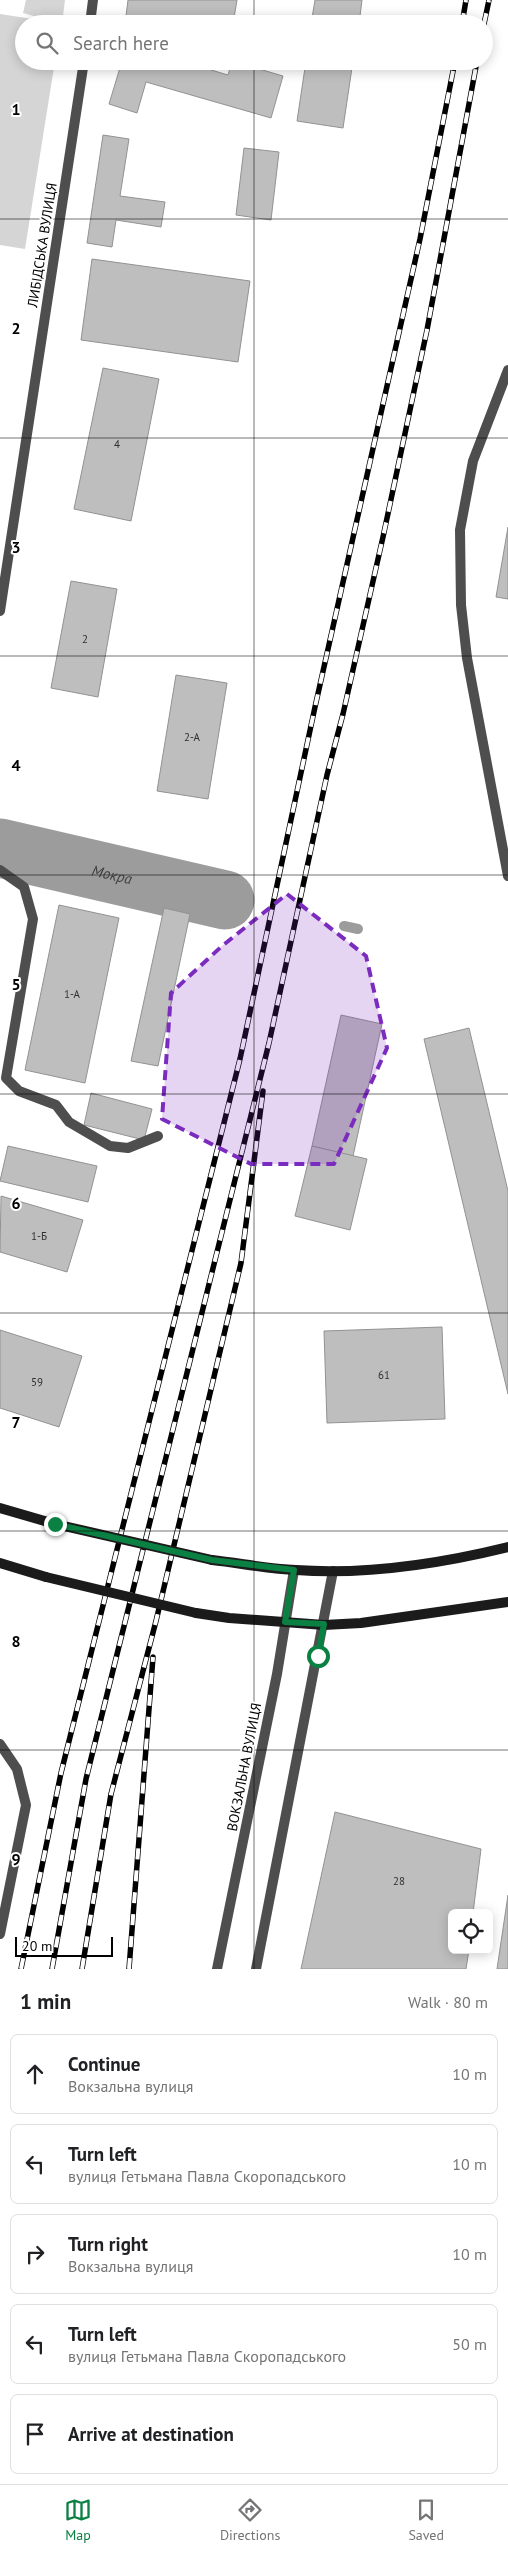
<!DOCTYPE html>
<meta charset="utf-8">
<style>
body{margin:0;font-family:"PT Sans",sans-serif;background:#f6f6f6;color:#202124}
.controls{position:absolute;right:15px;bottom:15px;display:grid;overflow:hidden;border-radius:8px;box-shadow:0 2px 12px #0003}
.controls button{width:45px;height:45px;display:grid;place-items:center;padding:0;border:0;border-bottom:1px solid #e0e0e0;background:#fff;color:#202124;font:25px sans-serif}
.scale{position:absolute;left:15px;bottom:12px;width:98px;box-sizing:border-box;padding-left:5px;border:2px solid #000;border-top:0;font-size:14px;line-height:18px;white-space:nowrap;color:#000;-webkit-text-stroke:4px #fff;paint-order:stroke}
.stop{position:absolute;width:15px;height:15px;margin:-11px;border:4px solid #0b8043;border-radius:50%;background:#fff}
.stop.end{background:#0b8043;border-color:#fff;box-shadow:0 1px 5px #0008}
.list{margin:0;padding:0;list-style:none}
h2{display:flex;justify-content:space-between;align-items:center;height:65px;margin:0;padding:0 20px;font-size:21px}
h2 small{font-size:16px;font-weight:400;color:#757577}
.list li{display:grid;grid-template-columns:32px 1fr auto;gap:15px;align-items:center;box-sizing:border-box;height:80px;margin:0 10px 10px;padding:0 10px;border:1px solid #e0e0e0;border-radius:8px}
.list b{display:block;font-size:19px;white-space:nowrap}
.list p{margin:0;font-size:16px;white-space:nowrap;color:#757577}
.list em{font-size:16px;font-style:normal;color:#757577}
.icon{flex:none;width:28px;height:28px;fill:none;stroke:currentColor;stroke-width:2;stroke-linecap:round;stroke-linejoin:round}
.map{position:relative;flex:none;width:508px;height:1969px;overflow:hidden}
.search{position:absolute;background:#fff;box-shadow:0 2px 12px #0003;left:15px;right:15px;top:15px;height:55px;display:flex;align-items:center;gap:12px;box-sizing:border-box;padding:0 18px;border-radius:28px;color:#757577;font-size:19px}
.sheet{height:515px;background:#fff}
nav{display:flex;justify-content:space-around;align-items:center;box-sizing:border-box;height:70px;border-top:1px solid #e0e0e0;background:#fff;font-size:14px;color:#757577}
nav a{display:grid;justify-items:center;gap:2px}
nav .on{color:#0b8043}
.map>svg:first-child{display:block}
.green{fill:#d5d5d5}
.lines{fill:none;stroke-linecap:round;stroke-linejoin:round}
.stream{stroke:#9c9c9c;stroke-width:10}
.river{stroke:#9c9c9c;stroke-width:59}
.building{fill:#bebebe;stroke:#929292}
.service{stroke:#4e4e4e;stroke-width:10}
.minor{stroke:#4e4e4e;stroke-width:10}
.tertiary{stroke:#4e4e4e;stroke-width:10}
.secondary{stroke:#1b1b1b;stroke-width:10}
.rail-casing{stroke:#000;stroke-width:5.5}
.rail{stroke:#fff;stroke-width:4;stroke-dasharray:11;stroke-linecap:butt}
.secondary-bridge{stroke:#1b1b1b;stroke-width:10}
.route{stroke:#0b8043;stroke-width:6}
.marked{fill:#7b2cbf;fill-opacity:0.2;stroke:#7b2cbf;stroke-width:4;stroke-dasharray:10 6;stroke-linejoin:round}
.grid{fill:none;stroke:#000;stroke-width:1;stroke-opacity:0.55}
.labels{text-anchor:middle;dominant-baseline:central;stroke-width:4;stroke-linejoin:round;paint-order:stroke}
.number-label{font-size:11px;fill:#303030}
.street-label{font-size:14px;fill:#000;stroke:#fff}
.water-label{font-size:15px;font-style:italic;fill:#3d3d3d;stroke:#fff}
.grid-label{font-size:16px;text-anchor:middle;font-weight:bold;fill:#000;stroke:#fff;stroke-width:4;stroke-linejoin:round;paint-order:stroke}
</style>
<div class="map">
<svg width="508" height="1969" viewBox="0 0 508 1969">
<rect width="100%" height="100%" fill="#fff"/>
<!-- green -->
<g class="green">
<polygon points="26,0 65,0 62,24 24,24 24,61 55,61 25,249 0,245 0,14 59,23 23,13"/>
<polygon points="0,819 196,869 184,878 190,891 226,898 223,925 29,878 0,865"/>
</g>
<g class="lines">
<!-- stream -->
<polyline class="stream" points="344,926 358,929"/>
<!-- river -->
<path class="river" id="s1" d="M0,848L225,900"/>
</g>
<!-- building -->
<g class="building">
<polygon points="128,0 237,0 233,24 125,24"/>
<polygon points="315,0 362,0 359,24 311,24"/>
<polygon points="122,61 181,61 228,75 232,61 283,76 271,118 146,82 137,113 109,104"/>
<polygon points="306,61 353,61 343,128 297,121"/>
<polygon points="103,135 129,139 120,196 165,202 161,227 116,220 112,247 87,243"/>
<polygon points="244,148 279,152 271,220 236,215"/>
<polygon points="92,259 250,281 238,362 81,340"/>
<polygon points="103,368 159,379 131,521 74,509"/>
<polygon points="508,527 508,599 496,597"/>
<polygon points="71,581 117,589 98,697 51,688"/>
<polygon points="176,675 227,683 208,799 157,791"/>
<polygon points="59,905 119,918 85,1083 25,1070"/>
<polygon points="164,908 190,914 158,1066 131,1061"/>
<polygon points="341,1015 382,1024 353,1156 312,1146"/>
<polygon points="469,1028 508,1191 508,1394 424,1039"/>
<polygon points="91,1093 152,1109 144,1140 84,1125"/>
<polygon points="8,1146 97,1166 88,1202 0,1181"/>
<polygon points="312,1146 367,1159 350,1230 295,1216"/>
<polygon points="1,1196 83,1220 67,1272 0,1252"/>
<polygon points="442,1327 445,1419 327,1423 324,1331"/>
<polygon points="0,1330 82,1356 59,1427 0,1408"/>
<polygon points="335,1812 481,1849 473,1913 452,1913 452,1950 469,1950 466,1969 301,1969"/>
<polygon points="508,1895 508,1969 497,1969"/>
</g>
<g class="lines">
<!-- service -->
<g class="service">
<polyline points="508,370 473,461 460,530 461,605 467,658 508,876"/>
<polyline points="0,870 24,887 33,919 6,1078 19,1091 56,1105 69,1122 110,1146 128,1148 158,1136"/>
</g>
<!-- minor -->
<g class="minor">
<polyline points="90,24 93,0"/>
<polyline points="0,611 84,61"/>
<polyline points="0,1744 17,1769 26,1805 0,1934"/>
</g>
<!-- tertiary -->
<g class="tertiary">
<polyline points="217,1969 277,1674 294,1570"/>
<polyline points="256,1969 333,1571"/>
</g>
<!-- secondary -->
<g class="secondary">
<polyline points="0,1508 55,1524"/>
<path d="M212,1560C240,1563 268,1569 296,1570C367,1575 439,1564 508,1547"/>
<polyline points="0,1563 46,1577"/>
<polyline points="196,1613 229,1618 324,1625 361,1623 508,1602"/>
</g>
<!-- rail casing -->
<g class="rail-casing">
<g id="rail">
<polyline points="462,24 466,0"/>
<polyline points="484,24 489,0"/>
<polyline points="21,1969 61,1773 240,1059 315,707 420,239 455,61"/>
<polyline points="52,1969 86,1779 269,1043 327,775 343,714 383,537 427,330 477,61"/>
<polyline points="82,1969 111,1794 156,1621 241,1263 263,1091"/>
<polyline points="129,1969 153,1657"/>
</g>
</g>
<!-- rail -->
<use href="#rail" class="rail"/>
<!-- secondary-bridge -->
<g class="secondary-bridge">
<polyline points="55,1524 212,1560"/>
<polyline points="46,1577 196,1613"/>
</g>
</g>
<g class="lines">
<!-- route -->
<polyline class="route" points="55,1524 212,1560 294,1570 285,1622 324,1624 318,1656"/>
</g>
<!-- marked area -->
<path class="marked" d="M287,894L366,956L387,1048L334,1164H251L162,1119L171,993L222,946Z"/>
<!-- grid -->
<path class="grid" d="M254,0V24M254,61V1969M0,219H508M0,438H508M0,656H508M0,875H508M0,1094H508M0,1313H508M0,1531H508M0,1750H508"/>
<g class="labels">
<!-- number labels -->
<g class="number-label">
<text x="117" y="444">4</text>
<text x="85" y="639">2</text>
<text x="192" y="737">2-А</text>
<text x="72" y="994">1-А</text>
<text x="39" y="1236">1-Б</text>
<text x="384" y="1375">61</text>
<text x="37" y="1382">59</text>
<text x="399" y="1881">28</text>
</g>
<!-- street labels -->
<g class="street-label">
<text transform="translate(42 245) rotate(-81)">ЛИБІДСЬКА ВУЛИЦЯ</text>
<text transform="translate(244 1767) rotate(-79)">ВОКЗАЛЬНА ВУЛИЦЯ</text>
</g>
<!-- water labels -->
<g class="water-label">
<text stroke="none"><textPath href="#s1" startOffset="115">Мокра</textPath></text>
</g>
</g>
<g class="grid-label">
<text x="16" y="115">1</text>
<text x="16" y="334">2</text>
<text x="16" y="553">3</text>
<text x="16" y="771">4</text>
<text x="16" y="990">5</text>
<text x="16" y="1209">6</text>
<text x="16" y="1428">7</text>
<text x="16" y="1647">8</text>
<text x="16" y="1865">9</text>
</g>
</svg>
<div class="controls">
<button><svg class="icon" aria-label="locate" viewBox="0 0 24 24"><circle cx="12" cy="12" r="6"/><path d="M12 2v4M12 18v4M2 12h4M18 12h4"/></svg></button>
</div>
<div class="scale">20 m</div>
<div class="stop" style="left:318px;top:1656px"></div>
<div class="stop end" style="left:55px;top:1524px"></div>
<div class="search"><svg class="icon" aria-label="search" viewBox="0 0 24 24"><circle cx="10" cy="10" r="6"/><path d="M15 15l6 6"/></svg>Search here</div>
</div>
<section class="sheet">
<h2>1 min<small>Walk · 80 m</small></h2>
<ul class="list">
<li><svg class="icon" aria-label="ahead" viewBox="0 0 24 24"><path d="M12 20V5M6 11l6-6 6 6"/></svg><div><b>Continue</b><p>Вокзальна вулиця</p></div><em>10 m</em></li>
<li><svg class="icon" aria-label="left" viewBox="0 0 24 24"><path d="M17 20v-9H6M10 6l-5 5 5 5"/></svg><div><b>Turn left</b><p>вулиця Гетьмана Павла Скоропадського</p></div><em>10 m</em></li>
<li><svg class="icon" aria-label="right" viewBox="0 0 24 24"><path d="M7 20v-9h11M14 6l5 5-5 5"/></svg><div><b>Turn right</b><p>Вокзальна вулиця</p></div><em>10 m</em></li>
<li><svg class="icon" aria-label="left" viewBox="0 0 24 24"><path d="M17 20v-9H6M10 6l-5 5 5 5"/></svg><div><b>Turn left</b><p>вулиця Гетьмана Павла Скоропадського</p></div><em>50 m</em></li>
<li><svg class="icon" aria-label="arrive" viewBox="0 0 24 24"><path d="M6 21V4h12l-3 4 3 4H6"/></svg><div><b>Arrive at destination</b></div></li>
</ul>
</section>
<nav>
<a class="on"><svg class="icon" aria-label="map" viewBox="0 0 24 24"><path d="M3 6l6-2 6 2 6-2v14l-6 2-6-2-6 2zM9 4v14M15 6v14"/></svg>Map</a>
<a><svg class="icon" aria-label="directions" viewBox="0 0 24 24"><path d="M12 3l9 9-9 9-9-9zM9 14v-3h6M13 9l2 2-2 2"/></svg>Directions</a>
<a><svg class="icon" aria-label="saved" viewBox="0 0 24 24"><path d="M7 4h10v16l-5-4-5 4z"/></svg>Saved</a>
</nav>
